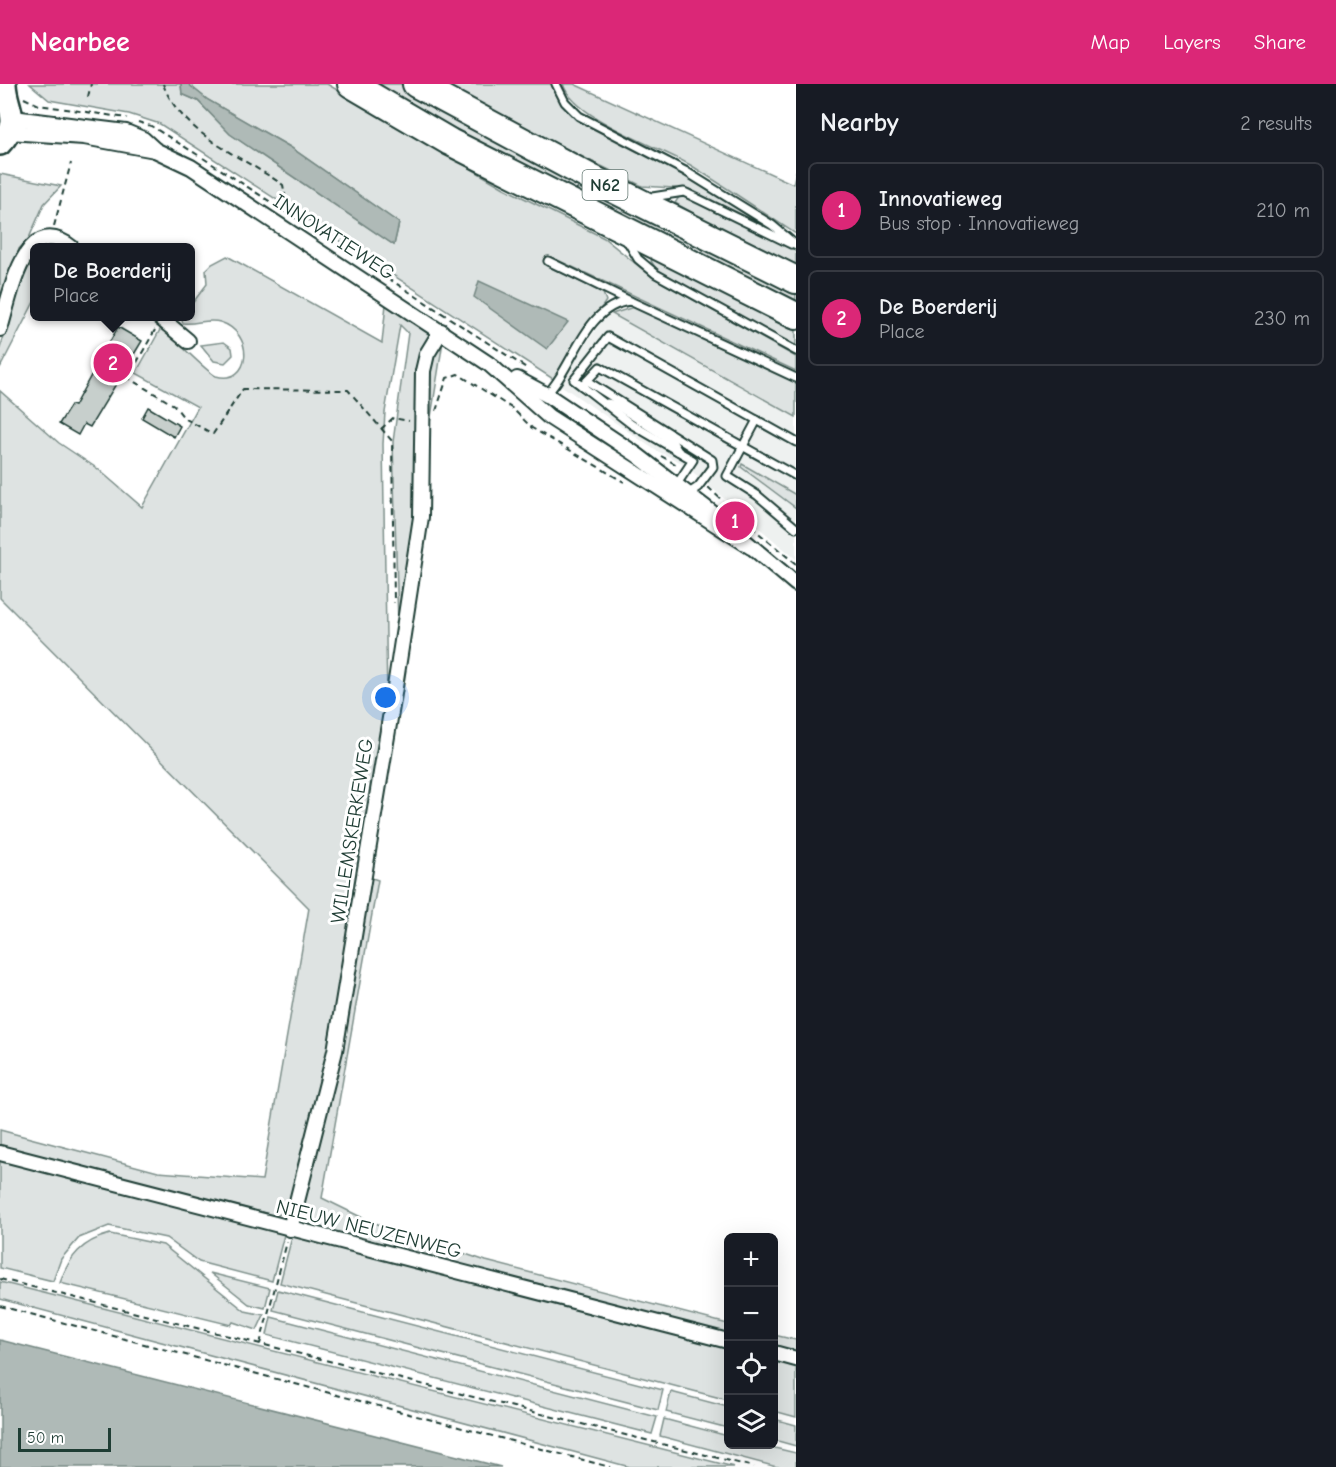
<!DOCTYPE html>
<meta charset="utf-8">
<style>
body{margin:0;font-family:"Comic Neue",sans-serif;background:#20242c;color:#f1f3f6}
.controls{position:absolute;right:18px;bottom:18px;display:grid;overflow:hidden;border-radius:9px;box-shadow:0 6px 24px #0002}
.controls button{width:54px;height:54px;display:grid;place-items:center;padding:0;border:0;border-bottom:2px solid #363941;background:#171b24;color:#f1f3f6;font:30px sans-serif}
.scale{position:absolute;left:18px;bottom:15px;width:93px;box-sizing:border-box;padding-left:6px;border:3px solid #1f3d34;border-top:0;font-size:16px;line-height:21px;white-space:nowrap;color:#1f3d34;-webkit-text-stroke:4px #fff;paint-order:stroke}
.you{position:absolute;left:386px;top:614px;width:21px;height:21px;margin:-15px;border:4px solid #fff;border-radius:50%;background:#1a73e8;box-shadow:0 0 0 9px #1a73e833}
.badge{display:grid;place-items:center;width:39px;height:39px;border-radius:50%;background:#db2777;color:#fff;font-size:20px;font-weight:700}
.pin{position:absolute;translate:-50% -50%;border:3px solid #fff;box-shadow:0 2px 6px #0006}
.popup{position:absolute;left:30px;top:159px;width:165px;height:78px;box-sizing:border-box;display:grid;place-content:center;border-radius:9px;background:#171b24;filter:drop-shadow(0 2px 4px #0005);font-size:20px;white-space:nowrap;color:#9ea1a6}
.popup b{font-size:22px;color:#f1f3f6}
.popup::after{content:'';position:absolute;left:50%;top:100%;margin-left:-12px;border:12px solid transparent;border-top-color:#171b24}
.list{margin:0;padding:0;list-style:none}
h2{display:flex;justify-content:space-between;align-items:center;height:78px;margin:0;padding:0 24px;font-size:26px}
h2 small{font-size:20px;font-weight:400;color:#9ea1a6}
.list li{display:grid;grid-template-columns:39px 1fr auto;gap:18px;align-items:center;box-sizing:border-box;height:96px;margin:0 12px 12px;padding:0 12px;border:2px solid #363941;border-radius:9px}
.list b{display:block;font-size:22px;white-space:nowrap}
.list p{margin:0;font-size:20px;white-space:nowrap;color:#9ea1a6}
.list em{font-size:20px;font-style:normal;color:#9ea1a6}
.icon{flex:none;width:33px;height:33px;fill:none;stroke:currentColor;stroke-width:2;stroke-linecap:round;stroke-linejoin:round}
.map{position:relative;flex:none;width:796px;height:1383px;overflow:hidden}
header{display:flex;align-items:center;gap:36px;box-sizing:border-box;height:84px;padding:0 30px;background:#db2777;color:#fff}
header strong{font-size:28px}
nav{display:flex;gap:33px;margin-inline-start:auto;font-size:21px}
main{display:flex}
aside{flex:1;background:#171b24}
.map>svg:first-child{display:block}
.built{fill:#eef1f0}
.green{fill:#dee3e2;stroke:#7e908b;stroke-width:1.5}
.water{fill:#afbab7;stroke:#758883;stroke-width:1.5}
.building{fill:#c7cfcc;stroke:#1f3d34;stroke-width:1.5}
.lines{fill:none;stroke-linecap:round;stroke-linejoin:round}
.lane-casing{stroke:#1f3d34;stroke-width:11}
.street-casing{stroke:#1f3d34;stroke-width:18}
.primary-casing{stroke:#1f3d34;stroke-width:26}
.highway-casing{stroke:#1f3d34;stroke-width:30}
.path{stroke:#1f3d34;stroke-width:2;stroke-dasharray:6 4.5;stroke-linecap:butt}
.lane{stroke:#fff;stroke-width:7}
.street{stroke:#fff;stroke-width:14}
.primary{stroke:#fff;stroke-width:21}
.highway{stroke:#fff;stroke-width:26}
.labels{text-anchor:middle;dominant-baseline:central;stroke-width:6;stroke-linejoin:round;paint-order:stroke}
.shield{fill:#fff;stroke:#627771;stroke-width:1.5}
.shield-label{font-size:18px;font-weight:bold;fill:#1f3d34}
.street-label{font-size:20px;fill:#1f3d34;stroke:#fff}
</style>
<header>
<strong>Nearbee</strong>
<nav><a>Map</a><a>Layers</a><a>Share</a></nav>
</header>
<main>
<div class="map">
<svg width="796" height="1383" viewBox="0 0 796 1383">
<rect width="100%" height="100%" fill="#fff"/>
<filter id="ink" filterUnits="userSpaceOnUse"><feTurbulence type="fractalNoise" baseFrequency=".0167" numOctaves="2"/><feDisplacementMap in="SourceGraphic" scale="12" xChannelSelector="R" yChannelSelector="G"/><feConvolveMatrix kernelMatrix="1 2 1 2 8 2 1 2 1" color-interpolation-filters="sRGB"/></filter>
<g filter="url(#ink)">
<!-- built -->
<polygon class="built" points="612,230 796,333 796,475 682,379 655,366 559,300 601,238"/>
<!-- green -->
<g class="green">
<polygon points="30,0 181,0 182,10 198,17 230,50 394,161 399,139 290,63 208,16 188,0 327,0 504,104 604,154 652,193 796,273 796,287 549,172 545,181 603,209 606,217 553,295 160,40 129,30 49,16"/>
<polygon points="369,0 404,0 796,205 796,221 597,124"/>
<polygon points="434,0 551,0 560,17 575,34 684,91 770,144 689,105 642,102"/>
<path d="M563,0H574L793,100L796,87V150C761,127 727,104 692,82C660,63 574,35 563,0Z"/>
<polygon points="0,90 61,102 44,120 29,154 19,165 0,227"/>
<polygon points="683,112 796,166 796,187 675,119 679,113"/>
<polygon points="35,166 35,216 0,284 0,264 31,171"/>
<path d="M227,172L382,259L386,220L443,257L398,542L393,358L408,249L400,241L385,328L383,360L387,618L329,973L294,1106L288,1124L277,1132L0,1063V1046L158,1088L262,1096L309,824L0,514V307L59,359L98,385L142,423L198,323L136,289L161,244C174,253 207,289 216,292C251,302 256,249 220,238C208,234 195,241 183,239L181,234L191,232V221L207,200L206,186L212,180Z"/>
<polygon points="654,173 796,238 796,264 657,186 651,177"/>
<polygon points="637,222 796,296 796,333 612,230"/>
<polygon points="224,258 232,264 233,271 225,279 214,277 201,261"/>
<polygon points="742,380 796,411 796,424 741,383"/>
<polygon points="369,793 378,796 322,1114 369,1137 486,1177 728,1240 728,1251 312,1143 300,1130"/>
<polygon points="0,1074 285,1147 272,1197 199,1178 166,1154 109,1142 79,1154 61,1175 53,1197 0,1184"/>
<polygon points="293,1149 728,1263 728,1316 280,1199"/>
<path d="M110,1150L163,1161L245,1227L264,1231L257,1246L233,1238L231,1241L60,1199C69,1172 83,1157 110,1150Z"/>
<polygon points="210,1189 270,1204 265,1224 249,1220"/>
<polygon points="0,1198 734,1383 630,1383 0,1215"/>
<polygon points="278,1206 663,1306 658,1326 273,1226"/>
<polygon points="271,1233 657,1333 652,1350 267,1251"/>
<polygon points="774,1251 796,1256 796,1269 774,1263"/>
<polygon points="774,1275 796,1281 796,1333 774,1327"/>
<polygon points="671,1308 728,1323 728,1344 666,1328"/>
<polygon points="664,1335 728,1352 728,1360 762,1361 796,1369 796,1383 777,1383 660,1352"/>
<polygon points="774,1335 796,1341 796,1362 774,1356"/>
</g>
<!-- water -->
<g class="water">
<polygon points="181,0 188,0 208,16 290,63 399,139 394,161 230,50 198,17 182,10"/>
<polygon points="479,197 568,238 547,265 474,213"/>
<polygon points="0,1256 501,1383 0,1383"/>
</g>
<!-- building -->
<g class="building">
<polygon points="118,243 142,257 90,343 84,340 78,351 59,340 71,321 74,322"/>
<polygon points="148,323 180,342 174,353 142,334"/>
</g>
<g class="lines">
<!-- lane casing -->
<g class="lane-casing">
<g id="lane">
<polyline points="556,0 565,18 579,32 685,87 772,141 796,161"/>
<polyline points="646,114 684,108 791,160"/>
<polyline points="628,158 638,175 656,190 796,267"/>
<polyline points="548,177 630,217"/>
<polyline points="587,297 712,376 713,383 698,403 689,409"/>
<polyline points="582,302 631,340 693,376 677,400"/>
<path d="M545,312C574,284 584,222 630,217L796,294"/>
<polyline points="607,319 616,321 672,357 678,367"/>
<polyline points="757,336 727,392 757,411 796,444"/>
<polyline points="796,358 608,253 574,296 582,302 600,283 796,392"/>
</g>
</g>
<!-- street casing -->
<g class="street-casing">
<g id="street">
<polyline points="13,34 126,48 143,55 155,66 191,83 489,280 549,333 751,463"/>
<polyline points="9,48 84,53 155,66"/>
<polyline points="158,232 188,257"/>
<path d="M0,245C10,214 24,125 72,164"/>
<polyline points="517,295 547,311 637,371 732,444"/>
<polyline points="746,458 796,500"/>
<polyline points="0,1069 728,1257"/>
<polyline points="290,1145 335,967 393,616 421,433 423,287 427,270 441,247"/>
<polyline points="774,1269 796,1275"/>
</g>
</g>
<!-- primary casing -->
<g class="primary-casing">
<path id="primary" d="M0,60C23,37 6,25 5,0"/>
</g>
<!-- highway casing -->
<g class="highway-casing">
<g id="highway">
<polyline points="351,0 450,58 796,232"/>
<polyline points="416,0 593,95 796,196"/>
</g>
</g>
<!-- path -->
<g class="path">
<path d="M163,0C182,51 242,72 283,101L285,111L279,123"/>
<polyline points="88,13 91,0"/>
<polyline points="24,14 39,21 127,34"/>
<polyline points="138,38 151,42 198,71"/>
<polyline points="203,74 528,285"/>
<polyline points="54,142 71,79"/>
<polyline points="155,246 128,294 174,321 184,334 213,350 243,305 348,306 392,357 394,519"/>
<polyline points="436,327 447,294 458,290 513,325 532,344 624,398"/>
<polyline points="381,345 393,334 409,337"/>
<polyline points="661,372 679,382"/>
<polyline points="708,403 730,424"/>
<polyline points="743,436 796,480"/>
<polyline points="0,1195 754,1383"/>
<polyline points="0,1222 610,1383"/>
<polyline points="260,1260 287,1158"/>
</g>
<!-- lane -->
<use href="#lane" class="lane"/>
<!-- street -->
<use href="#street" class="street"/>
<!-- primary -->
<use href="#primary" class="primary"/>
<!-- highway -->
<use href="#highway" class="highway"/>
</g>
</g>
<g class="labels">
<!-- shield labels -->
<rect class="shield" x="582.5" y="86" width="45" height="30" rx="4.5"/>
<g class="shield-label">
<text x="605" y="101">N62</text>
</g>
<!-- street labels -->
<g class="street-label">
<text transform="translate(334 153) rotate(33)">INNOVATIEWEG</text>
<text transform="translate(352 747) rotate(-81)">WILLEMSKERKEWEG</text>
<text transform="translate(369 1145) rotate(14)">NIEUW NEUZENWEG</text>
</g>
</g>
</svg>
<div class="controls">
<button>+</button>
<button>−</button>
<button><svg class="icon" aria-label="locate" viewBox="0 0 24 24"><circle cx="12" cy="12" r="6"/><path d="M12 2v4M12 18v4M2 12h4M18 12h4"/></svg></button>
<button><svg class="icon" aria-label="layers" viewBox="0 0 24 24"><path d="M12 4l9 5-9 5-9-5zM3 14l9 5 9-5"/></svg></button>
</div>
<div class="scale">50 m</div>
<div class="you"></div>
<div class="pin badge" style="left:735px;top:437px">1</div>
<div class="pin badge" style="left:113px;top:279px">2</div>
<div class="popup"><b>De Boerderij</b>Place</div>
</div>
<aside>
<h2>Nearby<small>2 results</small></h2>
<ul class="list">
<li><span class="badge">1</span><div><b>Innovatieweg</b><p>Bus stop · Innovatieweg</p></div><em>210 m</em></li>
<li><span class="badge">2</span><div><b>De Boerderij</b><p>Place</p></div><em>230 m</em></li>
</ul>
</aside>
</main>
